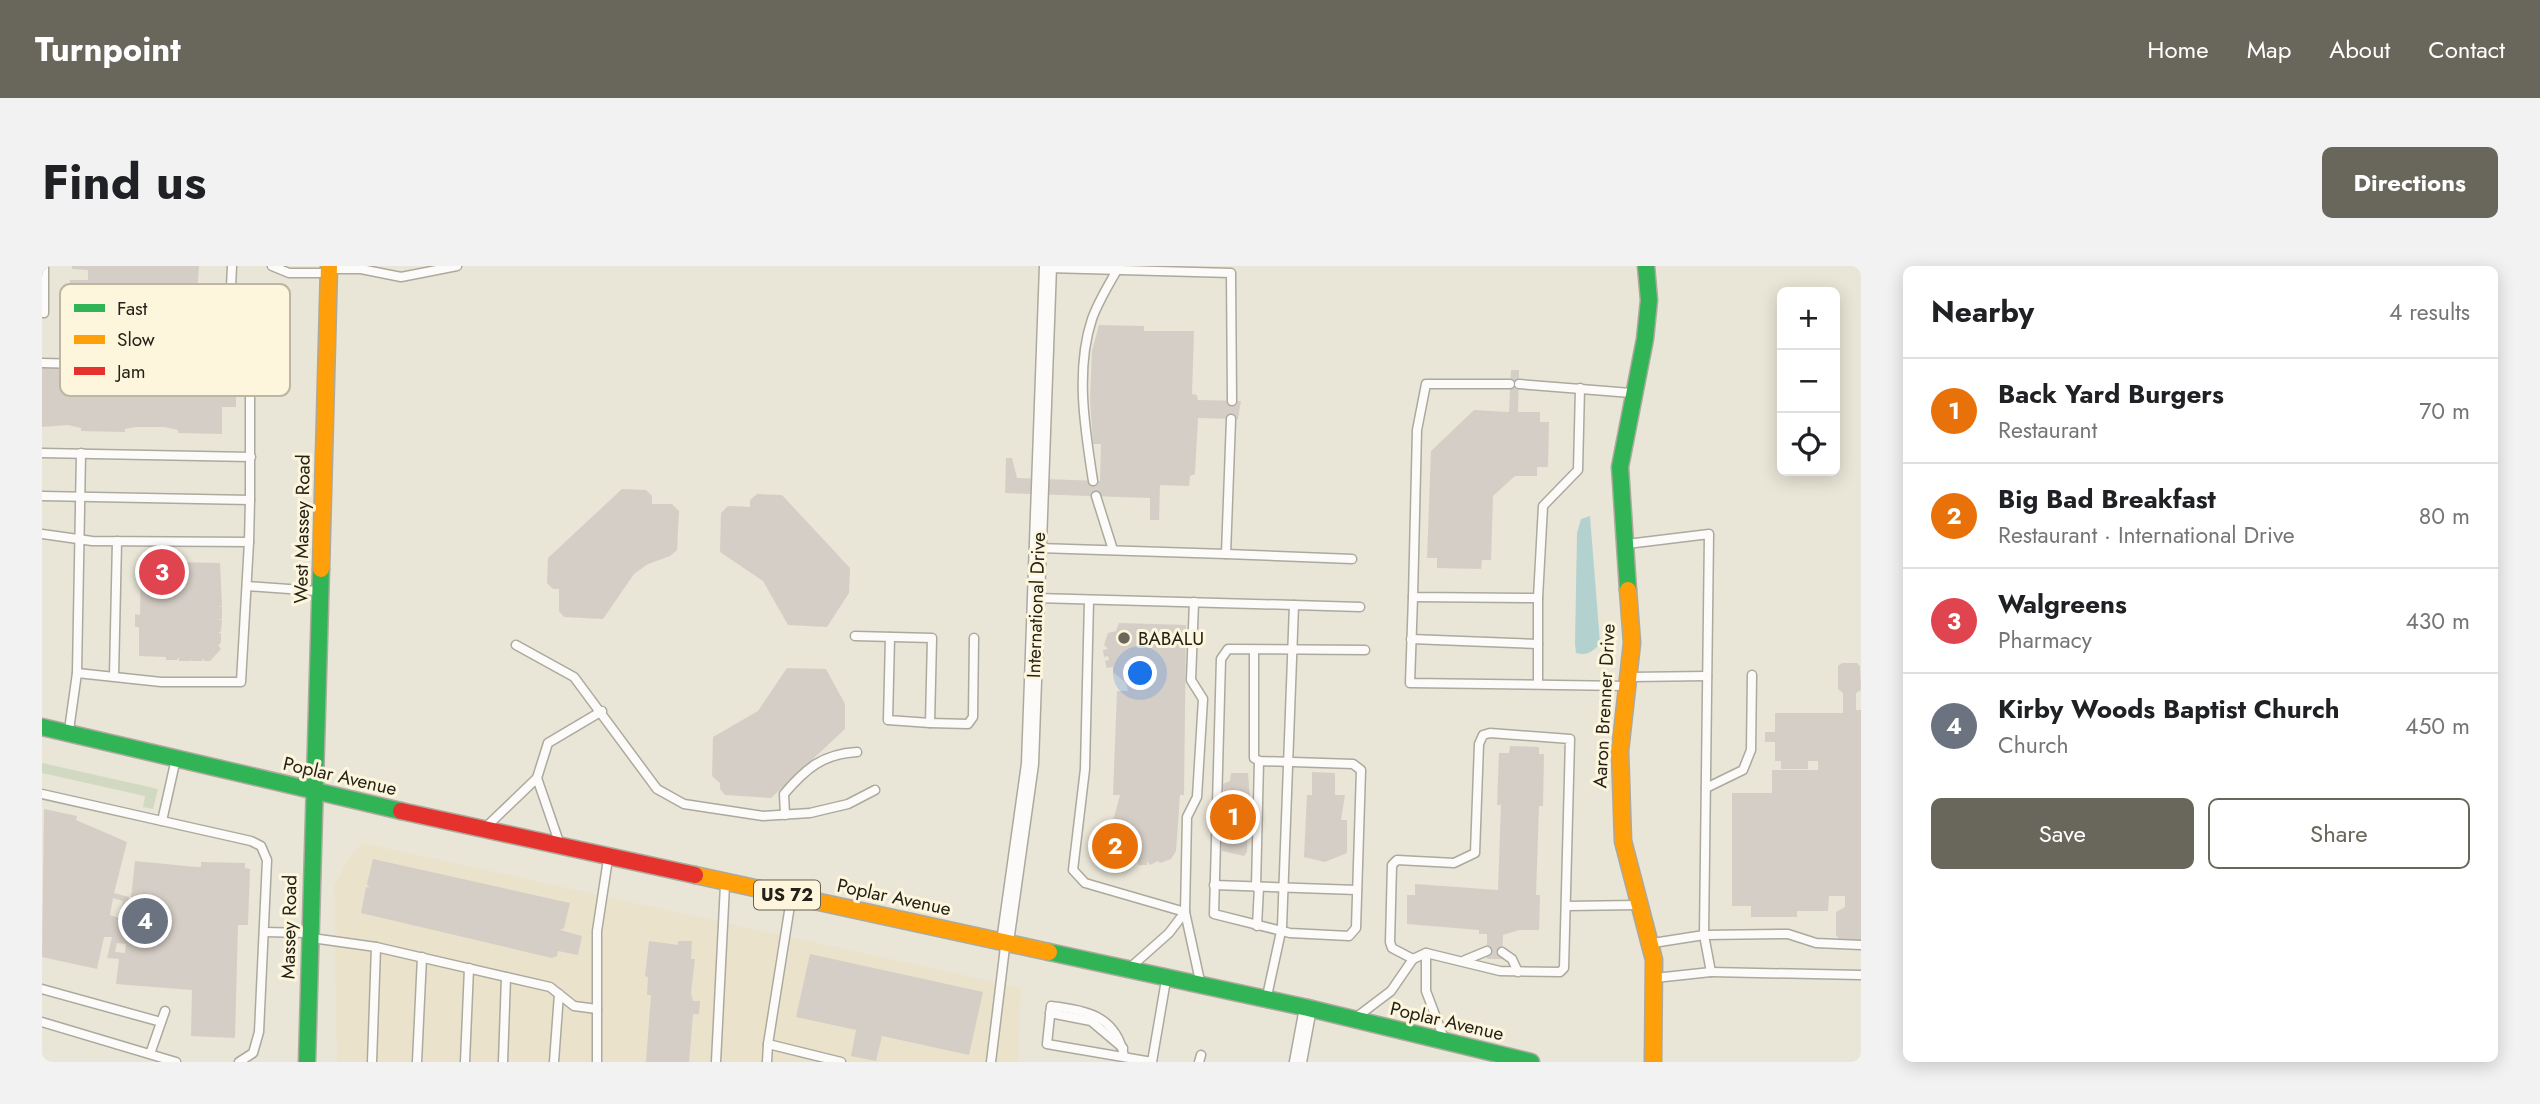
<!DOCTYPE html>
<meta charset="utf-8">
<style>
body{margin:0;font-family:Jost,sans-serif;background:#f2f2f2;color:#202124}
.controls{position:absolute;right:21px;top:21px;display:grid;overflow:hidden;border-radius:10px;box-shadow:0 4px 18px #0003}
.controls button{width:63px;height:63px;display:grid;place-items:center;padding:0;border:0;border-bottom:2px solid #e0e0e0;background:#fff;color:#202124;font:35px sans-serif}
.you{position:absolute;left:1099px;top:408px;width:24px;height:24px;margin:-18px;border:5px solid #fff;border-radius:50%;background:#1a73e8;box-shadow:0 0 0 10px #1a73e833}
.badge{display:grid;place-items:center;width:46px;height:46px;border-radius:50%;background:#69665b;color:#fff;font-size:23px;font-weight:700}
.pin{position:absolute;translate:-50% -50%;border:4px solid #fff;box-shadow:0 2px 7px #0006}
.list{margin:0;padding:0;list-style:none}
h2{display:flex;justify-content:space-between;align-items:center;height:91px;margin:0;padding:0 28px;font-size:30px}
h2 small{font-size:23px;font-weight:400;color:#757577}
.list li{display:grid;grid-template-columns:46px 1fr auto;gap:21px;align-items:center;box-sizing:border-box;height:105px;padding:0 28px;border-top:2px solid #e0e0e0}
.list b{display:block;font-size:26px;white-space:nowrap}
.list p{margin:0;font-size:23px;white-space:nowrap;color:#757577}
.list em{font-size:23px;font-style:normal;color:#757577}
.actions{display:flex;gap:14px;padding:21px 28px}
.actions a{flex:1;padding:16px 0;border:2px solid #69665b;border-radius:10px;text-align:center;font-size:24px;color:#69665b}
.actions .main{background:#69665b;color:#fff}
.icon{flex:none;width:38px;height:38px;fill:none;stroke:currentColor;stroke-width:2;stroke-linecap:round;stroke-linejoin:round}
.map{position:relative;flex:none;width:1819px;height:796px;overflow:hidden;border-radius:10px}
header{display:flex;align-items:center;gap:42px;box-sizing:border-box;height:98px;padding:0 35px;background:#69665b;color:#fff}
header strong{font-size:33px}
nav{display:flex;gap:38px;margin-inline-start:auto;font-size:24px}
.intro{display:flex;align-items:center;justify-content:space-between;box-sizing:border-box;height:168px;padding:0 42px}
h1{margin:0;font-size:49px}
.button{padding:18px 32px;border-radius:10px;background:#69665b;color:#fff;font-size:24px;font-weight:700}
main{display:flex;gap:42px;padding:0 42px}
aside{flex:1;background:#fff;border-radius:10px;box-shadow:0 4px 18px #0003}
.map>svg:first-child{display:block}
.built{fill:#eae2cb}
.green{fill:#d1d9c2}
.water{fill:#b3d2cf}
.building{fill:#d5cec6;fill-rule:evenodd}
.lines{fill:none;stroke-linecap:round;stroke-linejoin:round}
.lane-casing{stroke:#aca99e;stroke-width:11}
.street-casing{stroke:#aca99e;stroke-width:19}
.fast-casing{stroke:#aca99e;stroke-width:19}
.slow-casing{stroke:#aca99e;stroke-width:19}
.jam-casing{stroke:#aca99e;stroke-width:19}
.lane{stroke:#fcfbf9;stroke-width:8}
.street{stroke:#fcfbf9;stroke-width:16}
.fast{stroke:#30b455;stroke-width:16}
.slow{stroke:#ff9f0a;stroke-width:16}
.jam{stroke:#e5322d;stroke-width:16}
.poi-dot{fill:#69665b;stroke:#fdf6dd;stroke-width:2.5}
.labels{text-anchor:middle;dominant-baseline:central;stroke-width:6;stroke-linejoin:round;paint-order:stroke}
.shield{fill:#fdf6dd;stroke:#656153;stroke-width:2}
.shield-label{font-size:18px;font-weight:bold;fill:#242118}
.street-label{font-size:19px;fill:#242118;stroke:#fdf6dd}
.poi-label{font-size:19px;fill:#242118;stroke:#fdf6dd;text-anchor:start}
.key{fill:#fdf6dd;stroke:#bcb6a2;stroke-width:2}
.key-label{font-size:19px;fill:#242118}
</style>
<header>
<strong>Turnpoint</strong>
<nav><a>Home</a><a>Map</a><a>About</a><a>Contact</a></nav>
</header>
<div class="intro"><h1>Find us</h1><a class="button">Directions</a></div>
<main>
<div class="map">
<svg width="1819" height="796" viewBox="0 0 1819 796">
<rect width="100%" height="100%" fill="#e9e5d7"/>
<!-- built -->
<polygon class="built" points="320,577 979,722 976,796 295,796 292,621 305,595"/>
<!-- green -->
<polygon class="green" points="0,497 116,523 111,543 101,541 103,530 0,507"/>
<!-- water -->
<path class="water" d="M1548,250L1558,377C1551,386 1545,390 1534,387L1533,378L1535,267L1539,253Z"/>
<!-- building -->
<g class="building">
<polygon points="30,0 157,0 153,53 27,50 28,14 46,14 46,4 30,3"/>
<polygon points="1057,59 1102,60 1102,65 1152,65 1150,128 1155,129 1156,134 1199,135 1196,153 1156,152 1153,208 1148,210 1147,220 1118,219 1117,254 1108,254 1108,232 963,227 964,192 970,192 975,212 1058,215 1059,178 1051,178 1048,133 1050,85"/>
<polygon points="0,101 182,105 182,122 194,122 194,141 180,141 180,168 136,167 136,164 122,161 94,161 83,163 83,166 39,165 39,162 26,159 0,161"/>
<polygon points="1469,104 1477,104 1476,146 1498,146 1498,156 1507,156 1506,201 1495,201 1495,210 1473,210 1451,230 1449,294 1440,294 1439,303 1395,302 1395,292 1385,292 1389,185 1432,144 1467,146"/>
<polygon points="580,223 604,224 610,230 610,238 630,238 637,245 635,284 628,290 606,298 592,308 561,353 522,351 517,345 517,323 511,323 505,317 506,292"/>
<polygon points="715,228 740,229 808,302 807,327 785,361 746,359 721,315 678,286 679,247 686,240 708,241 708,234"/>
<polygon points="111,284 130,284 130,296 178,297 180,340 177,340 180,341 180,353 176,353 180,354 179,365 176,367 179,367 179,377 176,379 179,383 168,395 162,395 162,392 160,395 149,395 149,392 148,395 137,395 137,391 135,394 124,394 124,391 97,390 97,361 93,361 93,348 98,349 99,295 111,295"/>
<polygon points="1077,357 1144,359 1142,529 1138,529 1134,585 1129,593 1118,597 1116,595 1108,599 1105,595 1105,599 1096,599 1096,595 1093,595 1093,599 1085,598 1085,594 1082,593 1081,598 1072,596 1060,581 1061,571 1066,573 1078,529 1071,529 1075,425 1086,425 1084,417 1071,406 1071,401 1065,402 1063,395 1067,394 1066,390 1062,391 1061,384 1066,383 1062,379 1066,367 1074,365"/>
<polygon points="1800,397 1815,397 1818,400 1819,424 1814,427 1814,444 1819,444 1819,674 1799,675 1794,669 1794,646 1803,641 1803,630 1787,630 1786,645 1755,645 1755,651 1709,651 1709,640 1690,640 1690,527 1730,527 1730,504 1776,504 1776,495 1766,495 1766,503 1739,503 1739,495 1733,495 1733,476 1723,476 1723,466 1733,466 1733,447 1801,447 1801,427 1796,423 1796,400"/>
<polygon points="745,402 784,403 803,438 803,463 729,532 683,529 678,523 678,517 670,510 671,471 716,445"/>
<polygon points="1468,480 1497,481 1497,488 1502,488 1501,540 1497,540 1494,629 1498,629 1497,664 1477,664 1461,669 1460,693 1445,693 1445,668 1437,668 1437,664 1365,658 1365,629 1373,629 1373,618 1456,624 1459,539 1455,539 1457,487 1467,487"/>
<polygon points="1270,506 1293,507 1293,529 1303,529 1299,554 1305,554 1305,587 1283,596 1262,591 1265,529 1270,529"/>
<polygon points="1189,507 1206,507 1209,548 1206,548 1205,586 1202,590 1180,585 1178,548 1182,524 1177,523 1178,519 1188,515"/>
<path d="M2,543L35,550L34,554L85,576L72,627L87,631L85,640L88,641L93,595L154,601H159V596L203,597V602L208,603L206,659H196L193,772L149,770L150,724L74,718L77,693L65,692L70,671H62L55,703L0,691ZM71,632L81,635L77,652L68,649ZM75,677L84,678L83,687L73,686Z"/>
<polygon points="331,593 528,637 522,662 518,664 540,670 536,689 516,685 515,690 510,692 319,647 324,621 327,622 325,618"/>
<polygon points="607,675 636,679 636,675 650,675 649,693 653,693 649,727 651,735 658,735 657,748 651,748 647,796 604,796 609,729 605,729 606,711 603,710"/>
<polygon points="768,688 941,726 927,789 840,770 834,795 809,790 814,764 754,751"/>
</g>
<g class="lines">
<!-- lane casing -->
<g class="lane-casing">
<g id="lane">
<polyline points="230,0 247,7 284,7"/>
<polyline points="1006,2 1189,7 1190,135"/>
<polyline points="290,3 319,3 359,11 415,0"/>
<polyline points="2,47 2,0"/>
<polyline points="187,63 190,0"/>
<polyline points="0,97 208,102 208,234 0,230"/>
<polyline points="1468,118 1384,118 1375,164 1371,331 1496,332 1501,240 1536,204 1538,122"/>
<polyline points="1477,118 1589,127"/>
<polyline points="0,187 209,191"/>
<path d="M1051,215C1043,163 1033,104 1050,53C1056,36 1066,20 1075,4"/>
<polyline points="1054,230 1071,284"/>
<polyline points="0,268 50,275 207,276 199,416 119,416 35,407"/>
<polyline points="207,276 208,234"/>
<polyline points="1585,278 1667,268 1662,669 1669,706 1613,712"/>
<polyline points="996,282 1184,288 1189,153"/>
<polyline points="1184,288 1310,293"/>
<polyline points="205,320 275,325"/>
<polyline points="1371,331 1368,417 1583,420"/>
<polyline points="994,332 1252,339"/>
<polyline points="1496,332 1496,418"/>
<polyline points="1047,334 1043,503 1031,604 1043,617 1143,646 1145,551 1155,531 1161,433 1149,414 1152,336"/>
<polyline points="813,370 890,372 888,457 926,458 931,451 932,372"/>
<polyline points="848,371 846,454 888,457"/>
<polyline points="1369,373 1496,378"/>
<polyline points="474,379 532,411 615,523 642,538 721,550 768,547 806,538 833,524"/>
<polyline points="1212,384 1212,492 1217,495 1311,498 1319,504 1314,662 1307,670 1248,667 1172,648 1179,393 1186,383 1323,384"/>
<polyline points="72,410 75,275"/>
<polyline points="1589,411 1665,410"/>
<polyline points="27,464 35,407 39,187"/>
<polyline points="495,512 506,477 560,445"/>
<polyline points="1664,522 1701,504 1709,484 1710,409"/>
<polyline points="0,528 120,555 133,497"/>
<path d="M743,549L742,528C764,502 781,488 815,486"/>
<polyline points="120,555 209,575 219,580 225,594 217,766 211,787 197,796"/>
<polyline points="445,560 495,512 516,573"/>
<polyline points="1172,619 1315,624"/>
<polyline points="1214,621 1217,495"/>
<polyline points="749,633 726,778 799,796"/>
<polyline points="1525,640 1595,639"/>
<polyline points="1143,646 1158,715"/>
<polyline points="1215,660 1217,621"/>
<polyline points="223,666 265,667"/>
<polyline points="270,672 334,681 330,796"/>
<polyline points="1611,677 1662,669 1746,668 1774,677 1819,679"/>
<polyline points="334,681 508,721 532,740 555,743"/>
<polyline points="1460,686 1470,693 1476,706"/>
<polyline points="1371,693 1350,682 1348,676 1350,599 1355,594 1412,597 1433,587 1437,478 1441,469 1448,467 1528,473 1522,702 1518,706 1458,705 1384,687"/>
<polyline points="1423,694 1445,685"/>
<polyline points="1091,699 1127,667 1143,646"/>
<polyline points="1669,706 1819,709"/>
<polyline points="0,723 119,756"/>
<polyline points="1225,730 1240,661 1252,339 1318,341"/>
<polyline points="1008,747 1049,755 1081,782"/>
<polyline points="1316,750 1349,725 1371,693 1384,687 1384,725 1401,770"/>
<polyline points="0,756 134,796"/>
<polyline points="108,788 123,745"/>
<path d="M1082,790C1074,750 1045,744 1009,740L1005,778L1110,796L1124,714"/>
<polyline points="375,796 380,691"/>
<polyline points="423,796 427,702"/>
<polyline points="461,796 464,711"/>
<polyline points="512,796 517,728"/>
<polyline points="555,796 555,665 566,593"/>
<polyline points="674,796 683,619"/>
<polyline points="725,796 726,778"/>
<polyline points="949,796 963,681"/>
<polyline points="1157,796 1159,789"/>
</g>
</g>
<!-- street casing -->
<g class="street-casing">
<g id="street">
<polyline points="963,676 988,498 1006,0"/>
<polyline points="1256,796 1266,742"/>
</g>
</g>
<!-- fast casing -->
<g class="fast-casing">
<g id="fast">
<polyline points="1586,324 1578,201 1603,73 1607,34 1604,0"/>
<polyline points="0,461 359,545"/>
<polyline points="1007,686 1266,742 1489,796"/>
<polyline points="265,796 279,303"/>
</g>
</g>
<!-- slow casing -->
<g class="slow-casing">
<g id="slow">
<polyline points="279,303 287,0"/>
<polyline points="1586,324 1590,377 1578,485 1581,575 1612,694 1611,796"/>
<polyline points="653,609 1007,686"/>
</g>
</g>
<!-- jam casing -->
<g class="jam-casing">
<polyline id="jam" points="359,545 653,609"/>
</g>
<!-- lane -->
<use href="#lane" class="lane"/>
<!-- street -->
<use href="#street" class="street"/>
<!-- fast -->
<use href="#fast" class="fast"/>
<!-- slow -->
<use href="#slow" class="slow"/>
<!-- jam -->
<use href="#jam" class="jam"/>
</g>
<!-- markers -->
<circle class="poi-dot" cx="1082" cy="372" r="7"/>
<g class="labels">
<!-- shield labels -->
<rect class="shield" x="712" y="614.5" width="66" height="29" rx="5"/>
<g class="shield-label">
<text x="745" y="629">US 72</text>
</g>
<!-- street labels -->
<g class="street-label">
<text transform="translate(260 263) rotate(-89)">West Massey Road</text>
<text transform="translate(994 339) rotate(-88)">International Drive</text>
<text transform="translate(1562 440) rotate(-87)">Aaron Brenner Drive</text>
<text transform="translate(298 510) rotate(13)">Poplar Avenue</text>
<text transform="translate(852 631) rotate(12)">Poplar Avenue</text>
<text transform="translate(247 661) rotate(-89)">Massey Road</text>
<text transform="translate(1405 755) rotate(13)">Poplar Avenue</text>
</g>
<!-- poi labels -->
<g class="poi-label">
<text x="1096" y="372">BABALU</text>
</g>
</g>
<!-- legend -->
<rect x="18" y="18" width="230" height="112" rx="10" class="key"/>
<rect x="32" y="38" width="31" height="8" fill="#30b455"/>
<rect x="32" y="69" width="31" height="9" fill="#ff9f0a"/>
<rect x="32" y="101" width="31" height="8" fill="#e5322d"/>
<g class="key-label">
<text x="75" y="49">Fast</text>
<text x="75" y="80">Slow</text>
<text x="75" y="112">Jam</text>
</g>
</svg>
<div class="controls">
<button>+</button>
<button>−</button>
<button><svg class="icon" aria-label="locate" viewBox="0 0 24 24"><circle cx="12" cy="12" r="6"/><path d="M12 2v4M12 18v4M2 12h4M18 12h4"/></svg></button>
</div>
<div class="you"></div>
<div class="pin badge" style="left:1191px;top:551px;background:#e8710a">1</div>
<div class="pin badge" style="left:1073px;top:580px;background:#e8710a">2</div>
<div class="pin badge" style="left:120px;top:306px;background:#e0444e">3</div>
<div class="pin badge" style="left:103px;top:655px;background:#6b7280">4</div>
</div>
<aside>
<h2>Nearby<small>4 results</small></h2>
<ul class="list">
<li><span class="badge" style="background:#e8710a">1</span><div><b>Back Yard Burgers</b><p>Restaurant</p></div><em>70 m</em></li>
<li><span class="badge" style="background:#e8710a">2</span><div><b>Big Bad Breakfast</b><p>Restaurant · International Drive</p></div><em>80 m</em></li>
<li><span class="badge" style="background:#e0444e">3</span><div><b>Walgreens</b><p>Pharmacy</p></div><em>430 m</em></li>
<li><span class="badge" style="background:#6b7280">4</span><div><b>Kirby Woods Baptist Church</b><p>Church</p></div><em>450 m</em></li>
</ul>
<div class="actions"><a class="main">Save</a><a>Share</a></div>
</aside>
</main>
